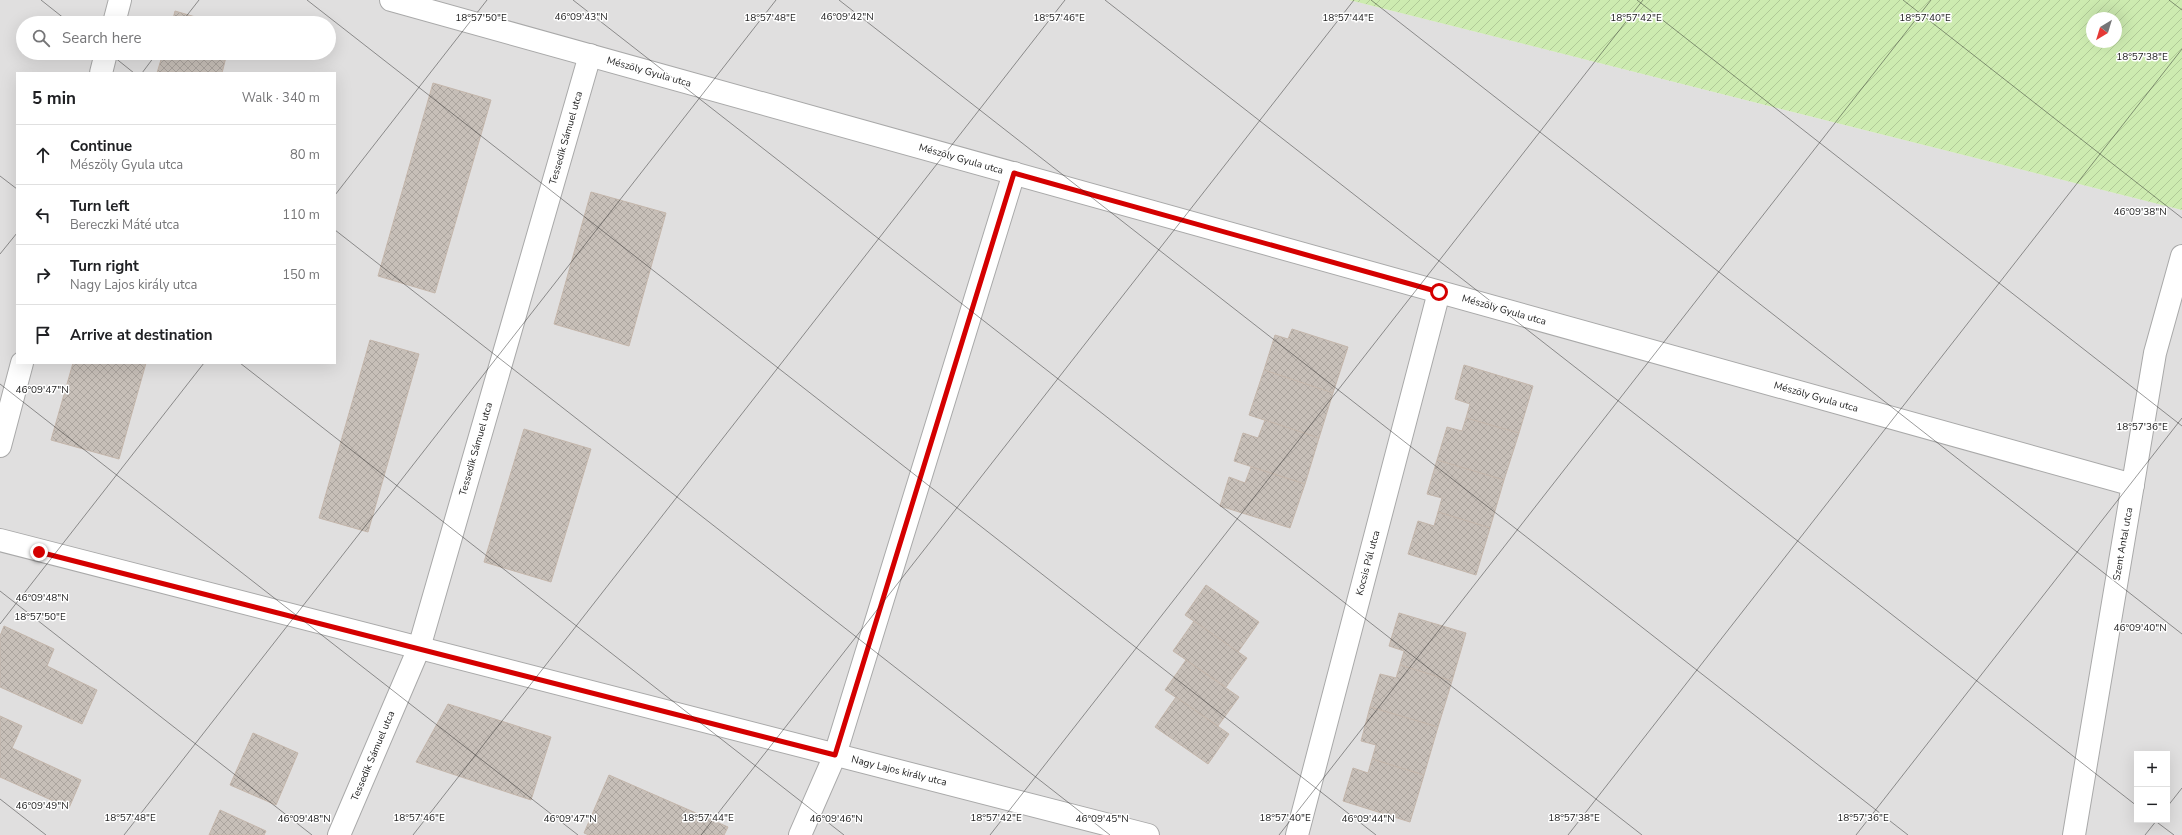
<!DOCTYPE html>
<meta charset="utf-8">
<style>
body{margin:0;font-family:"Nunito Sans",sans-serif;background:#f6f6f6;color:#202124}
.controls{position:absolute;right:12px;bottom:12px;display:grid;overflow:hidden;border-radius:0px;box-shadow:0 4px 16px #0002}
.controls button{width:36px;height:36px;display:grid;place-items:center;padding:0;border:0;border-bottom:1px solid #e0e0e0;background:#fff;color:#202124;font:20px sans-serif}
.compass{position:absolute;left:2086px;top:12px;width:36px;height:36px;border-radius:50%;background:#fff;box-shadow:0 4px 16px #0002;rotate:218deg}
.stop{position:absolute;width:12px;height:12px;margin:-9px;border:3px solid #d40000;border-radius:50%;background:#fff}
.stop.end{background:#d40000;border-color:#fff;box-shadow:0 1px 4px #0008}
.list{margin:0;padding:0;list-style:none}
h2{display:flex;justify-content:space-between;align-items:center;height:52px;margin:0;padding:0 16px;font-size:17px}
h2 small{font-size:13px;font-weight:400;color:#757577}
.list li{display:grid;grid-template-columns:26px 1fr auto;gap:12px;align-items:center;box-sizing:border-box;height:60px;padding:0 16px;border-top:1px solid #e0e0e0}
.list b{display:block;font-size:15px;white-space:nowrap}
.list p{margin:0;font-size:13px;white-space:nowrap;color:#757577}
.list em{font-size:13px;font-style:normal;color:#757577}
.icon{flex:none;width:22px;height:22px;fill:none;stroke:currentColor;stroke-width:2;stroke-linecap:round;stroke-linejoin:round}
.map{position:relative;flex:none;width:2182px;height:835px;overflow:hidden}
.search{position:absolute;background:#fff;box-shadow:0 4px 16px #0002;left:16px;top:16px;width:320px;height:44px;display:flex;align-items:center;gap:10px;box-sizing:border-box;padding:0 14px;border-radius:22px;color:#757577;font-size:15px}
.panel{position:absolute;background:#fff;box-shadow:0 4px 16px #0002;left:16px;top:72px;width:320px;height:292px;border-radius:0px}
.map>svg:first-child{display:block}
.residential{fill:#e0dfdf;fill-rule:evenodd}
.garden{fill:url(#garden-furrows);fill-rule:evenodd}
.building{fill:url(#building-cross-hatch);stroke:#c4b6ab}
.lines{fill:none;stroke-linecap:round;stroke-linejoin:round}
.minor-casing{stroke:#a9a9a9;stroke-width:24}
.minor{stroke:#fff;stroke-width:22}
.route{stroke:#d40000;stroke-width:5}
.ticks{fill:none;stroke:#222;stroke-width:1;stroke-opacity:0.45}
.labels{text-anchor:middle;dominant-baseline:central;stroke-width:3;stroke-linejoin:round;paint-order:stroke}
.street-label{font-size:10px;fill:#222;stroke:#fff}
.ticks-label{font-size:10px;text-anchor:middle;fill:#222;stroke:#fff;stroke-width:3;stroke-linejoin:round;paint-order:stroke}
</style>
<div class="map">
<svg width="2182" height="835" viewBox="0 0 2182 835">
<defs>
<pattern id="garden-furrows" width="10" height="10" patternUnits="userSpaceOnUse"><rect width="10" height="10" fill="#cdebb0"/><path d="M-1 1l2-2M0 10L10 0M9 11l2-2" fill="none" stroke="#b0c997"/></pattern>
<pattern id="building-cross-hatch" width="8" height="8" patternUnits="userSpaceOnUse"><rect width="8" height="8" fill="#c7bfb8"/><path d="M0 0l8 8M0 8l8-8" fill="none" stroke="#aba49e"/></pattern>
</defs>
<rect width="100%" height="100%" fill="#f2efe9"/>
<!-- residential -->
<path class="residential" d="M0,0H1349L2182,210V835H0ZM23,23H329V53H23ZM17,73H335V363H17ZM2137,754H2167V820H2137Z"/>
<!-- garden -->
<path class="garden" d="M1349,0H2182V210ZM2092,18H2116V42H2092Z"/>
<!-- building -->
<g class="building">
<polygon points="175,11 216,23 172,23"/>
<polygon points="163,53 227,53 222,73 157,73"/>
<polygon points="433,83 491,100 435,293 378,276"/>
<polygon points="591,192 666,213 629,346 554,324"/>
<polygon points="1292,329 1348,347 1333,393 1264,370 1275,335 1288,339"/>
<polygon points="370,340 419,354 368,532 319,518"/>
<polygon points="73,363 146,363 119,459 51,440"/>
<polygon points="1464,365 1533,386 1519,433 1466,418 1470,404 1455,399"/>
<polygon points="1264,370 1333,393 1319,438 1249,415"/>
<polygon points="1466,418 1519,433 1504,480 1437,460 1447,427 1462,431"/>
<polygon points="1265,420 1319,438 1305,484 1234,461 1243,433 1258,438"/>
<polygon points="524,429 591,449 551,582 484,562"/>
<polygon points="1437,460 1504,480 1490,528 1438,512 1442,498 1427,494"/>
<polygon points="1251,467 1305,484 1290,528 1220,506 1229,477 1245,483"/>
<polygon points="1438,512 1490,528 1476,575 1408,554 1418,521 1434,526"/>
<polygon points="1206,585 1259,622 1238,652 1185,615"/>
<polygon points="1399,613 1466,633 1452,681 1400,665 1404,651 1389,646"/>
<polygon points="1194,621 1247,658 1226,687 1173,651"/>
<polygon points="4,626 54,649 47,666 97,690 82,724 0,687 0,636"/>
<polygon points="1186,660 1239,697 1218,726 1165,690"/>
<polygon points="1400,665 1452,681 1438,727 1370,707 1380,674 1396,678"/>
<polygon points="1176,697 1229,734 1208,764 1155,727"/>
<polygon points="448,704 551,737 531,800 416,762"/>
<polygon points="1370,707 1438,727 1424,775 1372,759 1376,745 1361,741"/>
<polygon points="0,716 22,726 12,748 81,780 69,808 0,777"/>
<polygon points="253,733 298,753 276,805 230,785"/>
<polygon points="1372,759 1424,775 1410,822 1343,801 1353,768 1368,773"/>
<polygon points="609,775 728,827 724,835 589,835 584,833"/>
<polygon points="220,810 266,831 264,835 209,835"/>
</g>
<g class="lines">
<!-- minor casing -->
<g class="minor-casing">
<g id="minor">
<polyline points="391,0 2133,485"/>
<polyline points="114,23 120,0"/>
<polyline points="101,73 106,53"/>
<polyline points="0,446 22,363"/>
<polyline points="0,540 1148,835"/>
<polyline points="339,835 419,648 590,55"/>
<polyline points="800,835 835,755 1014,173"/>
<polyline points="1297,835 1439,292"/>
<polyline points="2074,835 2155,353 2182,256"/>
</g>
</g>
<!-- minor -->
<use href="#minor" class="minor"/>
</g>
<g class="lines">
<!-- route -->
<polyline class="route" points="39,552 835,755 1014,173 1439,292"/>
</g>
<!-- ticks -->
<path class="ticks" d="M41,0L70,23M307,0L1376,835M573,0L1642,835M839,0L1908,835M1105,0L2137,806M1371,0L2182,634M1637,0L2182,426M1903,0L2182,218M2169,0L2182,10M181,23L199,0M109,53L134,73M142,73L157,53M0,176L17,189M335,195L487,0M335,230L1110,835M0,254L17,233M240,363L844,835M0,384L578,835M0,591L312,835M0,624L204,363M0,799L46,835M2167,807L2182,788M2154,820L2174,835M124,835L776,0M413,835L1065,0M701,835L1354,0M990,835L1643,0M1279,835L1931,0M1568,835L2182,49M1856,835L2182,418M2145,835L2157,820"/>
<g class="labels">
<!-- street labels -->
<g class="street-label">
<text transform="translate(649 72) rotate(16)">Mészöly Gyula utca</text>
<text transform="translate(566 138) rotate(-74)">Tessedik Sámuel utca</text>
<text transform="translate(961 159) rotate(16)">Mészöly Gyula utca</text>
<text transform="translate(1504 310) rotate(16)">Mészöly Gyula utca</text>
<text transform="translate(1816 397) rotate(16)">Mészöly Gyula utca</text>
<text transform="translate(476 449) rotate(-74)">Tessedik Sámuel utca</text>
<text transform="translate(2123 544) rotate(-80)">Szent Antal utca</text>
<text transform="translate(1368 563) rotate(-75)">Kocsis Pál utca</text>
<text transform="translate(373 756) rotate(-67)">Tessedik Sámuel utca</text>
<text transform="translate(899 771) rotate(14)">Nagy Lajos király utca</text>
</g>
</g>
<g class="ticks-label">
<text x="581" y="20">46°09'43"N</text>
<text x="847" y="20">46°09'42"N</text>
<text x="770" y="21">18°57'48"E</text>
<text x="1059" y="21">18°57'46"E</text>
<text x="1636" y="21">18°57'42"E</text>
<text x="481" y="21">18°57'50"E</text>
<text x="1348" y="21">18°57'44"E</text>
<text x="1925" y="21">18°57'40"E</text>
<text x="2142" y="60">18°57'38"E</text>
<text x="2140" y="215">46°09'38"N</text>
<text x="42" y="393">46°09'47"N</text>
<text x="2142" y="430">18°57'36"E</text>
<text x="42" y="601">46°09'48"N</text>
<text x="40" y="620">18°57'50"E</text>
<text x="2140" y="631">46°09'40"N</text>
<text x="42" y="809">46°09'49"N</text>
<text x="130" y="821">18°57'48"E</text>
<text x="419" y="821">18°57'46"E</text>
<text x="708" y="821">18°57'44"E</text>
<text x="996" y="821">18°57'42"E</text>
<text x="1285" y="821">18°57'40"E</text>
<text x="1574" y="821">18°57'38"E</text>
<text x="1863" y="821">18°57'36"E</text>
<text x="304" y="822">46°09'48"N</text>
<text x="570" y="822">46°09'47"N</text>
<text x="836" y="822">46°09'46"N</text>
<text x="1102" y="822">46°09'45"N</text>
<text x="1368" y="822">46°09'44"N</text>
</g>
</svg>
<div class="controls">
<button>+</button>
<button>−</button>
</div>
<svg class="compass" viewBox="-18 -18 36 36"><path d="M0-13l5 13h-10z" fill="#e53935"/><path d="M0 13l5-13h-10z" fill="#757577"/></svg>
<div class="stop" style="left:1439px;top:292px"></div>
<div class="stop end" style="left:39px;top:552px"></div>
<div class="search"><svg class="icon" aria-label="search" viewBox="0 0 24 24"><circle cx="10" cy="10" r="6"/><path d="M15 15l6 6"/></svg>Search here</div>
<section class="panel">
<h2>5 min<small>Walk · 340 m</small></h2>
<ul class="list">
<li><svg class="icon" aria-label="ahead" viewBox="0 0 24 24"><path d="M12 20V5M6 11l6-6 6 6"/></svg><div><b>Continue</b><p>Mészöly Gyula utca</p></div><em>80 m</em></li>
<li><svg class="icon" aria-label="left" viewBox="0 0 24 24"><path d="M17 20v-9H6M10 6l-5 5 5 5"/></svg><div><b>Turn left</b><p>Bereczki Máté utca</p></div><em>110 m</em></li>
<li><svg class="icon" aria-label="right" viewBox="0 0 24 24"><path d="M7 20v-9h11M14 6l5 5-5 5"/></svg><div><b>Turn right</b><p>Nagy Lajos király utca</p></div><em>150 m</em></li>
<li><svg class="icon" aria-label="arrive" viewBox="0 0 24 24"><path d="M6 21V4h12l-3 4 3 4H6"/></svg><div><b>Arrive at destination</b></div></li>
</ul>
</section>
</div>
